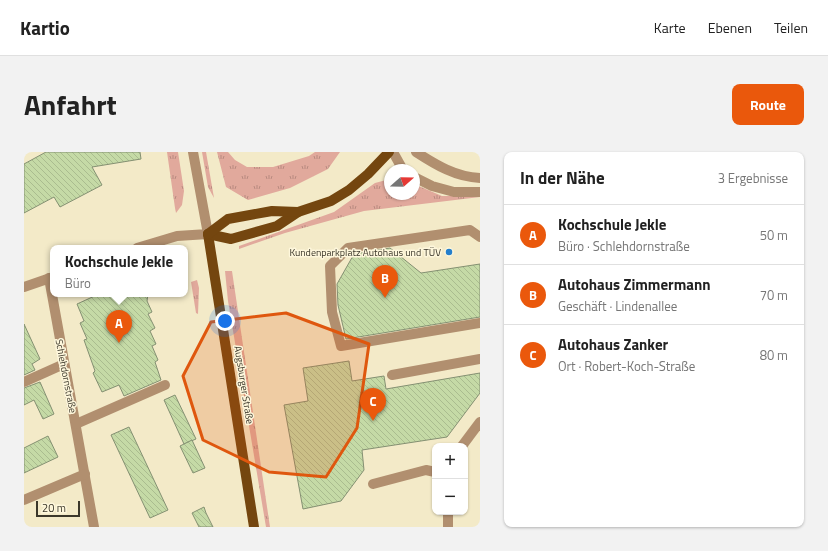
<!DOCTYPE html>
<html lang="de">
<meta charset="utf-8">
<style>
body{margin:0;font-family:"Titillium Web",sans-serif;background:#f2f2f2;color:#222}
.controls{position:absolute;right:12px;bottom:12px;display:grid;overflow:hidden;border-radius:8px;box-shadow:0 1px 3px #0004}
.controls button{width:36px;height:36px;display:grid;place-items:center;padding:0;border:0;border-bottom:1px solid #e0e0e0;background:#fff;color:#222;font:20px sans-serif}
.compass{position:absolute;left:360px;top:12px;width:36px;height:36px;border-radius:50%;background:#fff;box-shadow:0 1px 3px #0004;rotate:70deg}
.scale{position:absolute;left:12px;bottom:10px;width:44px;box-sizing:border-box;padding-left:4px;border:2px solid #3b372a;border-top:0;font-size:11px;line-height:14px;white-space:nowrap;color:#3b372a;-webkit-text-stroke:3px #fef7dc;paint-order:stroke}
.you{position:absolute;left:201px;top:169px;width:14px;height:14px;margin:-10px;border:3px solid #fff;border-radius:50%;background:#1a73e8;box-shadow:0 0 0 6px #1a73e833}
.badge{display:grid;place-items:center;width:26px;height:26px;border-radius:50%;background:#ea580c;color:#fff;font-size:13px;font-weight:700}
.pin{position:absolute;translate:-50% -33px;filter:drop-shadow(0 1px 2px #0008)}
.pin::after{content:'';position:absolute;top:21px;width:14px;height:12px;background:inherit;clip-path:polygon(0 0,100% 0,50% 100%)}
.popup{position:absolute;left:26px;top:93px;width:138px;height:52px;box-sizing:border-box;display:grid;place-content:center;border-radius:8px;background:#fff;filter:drop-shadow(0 1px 3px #0005);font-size:13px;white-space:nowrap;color:#767676}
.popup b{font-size:15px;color:#222}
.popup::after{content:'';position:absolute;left:50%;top:100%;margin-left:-8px;border:8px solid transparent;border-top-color:#fff}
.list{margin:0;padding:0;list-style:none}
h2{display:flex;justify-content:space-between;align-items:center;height:52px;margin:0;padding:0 16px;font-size:17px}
h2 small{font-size:13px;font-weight:400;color:#767676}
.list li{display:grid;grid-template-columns:26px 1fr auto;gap:12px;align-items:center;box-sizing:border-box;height:60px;padding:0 16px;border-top:1px solid #e0e0e0}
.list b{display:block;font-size:15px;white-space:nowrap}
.list p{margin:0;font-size:13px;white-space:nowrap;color:#767676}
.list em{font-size:13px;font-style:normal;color:#767676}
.map{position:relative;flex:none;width:456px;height:375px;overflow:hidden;border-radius:8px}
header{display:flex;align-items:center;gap:24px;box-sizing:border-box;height:56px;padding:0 20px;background:#fff;border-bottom:1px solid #e0e0e0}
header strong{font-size:19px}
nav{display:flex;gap:22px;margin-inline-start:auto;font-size:14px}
.intro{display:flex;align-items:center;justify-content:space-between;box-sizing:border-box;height:96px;padding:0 24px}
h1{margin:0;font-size:28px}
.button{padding:10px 18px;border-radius:8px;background:#ea580c;color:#fff;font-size:14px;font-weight:700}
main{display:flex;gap:24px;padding:0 24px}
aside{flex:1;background:#fff;border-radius:8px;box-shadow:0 1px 3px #0004}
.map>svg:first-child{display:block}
.grass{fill:url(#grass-tufts)}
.building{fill:url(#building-back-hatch);stroke:#849072}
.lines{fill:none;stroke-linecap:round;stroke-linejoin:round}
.minor{stroke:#b18f6f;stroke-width:10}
.major{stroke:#74460f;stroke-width:10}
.marked{fill:#df570e;fill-opacity:0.2;stroke:#df570e;stroke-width:3;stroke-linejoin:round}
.poi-dot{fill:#247fcc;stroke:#fef7dc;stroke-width:1.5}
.labels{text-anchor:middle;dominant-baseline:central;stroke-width:3;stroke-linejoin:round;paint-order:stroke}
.poi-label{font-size:10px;fill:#3b372a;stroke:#fef7dc;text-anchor:end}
.street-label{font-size:10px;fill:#3b372a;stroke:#fef7dc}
</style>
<header>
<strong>Kartio</strong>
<nav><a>Karte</a><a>Ebenen</a><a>Teilen</a></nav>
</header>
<div class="intro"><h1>Anfahrt</h1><a class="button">Route</a></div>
<main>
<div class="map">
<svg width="456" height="375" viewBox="0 0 456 375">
<defs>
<pattern id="grass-tufts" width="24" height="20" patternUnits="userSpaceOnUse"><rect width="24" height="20" fill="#e1a99c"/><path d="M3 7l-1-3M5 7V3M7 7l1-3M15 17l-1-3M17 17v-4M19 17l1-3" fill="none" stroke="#b88a7f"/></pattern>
<pattern id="building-back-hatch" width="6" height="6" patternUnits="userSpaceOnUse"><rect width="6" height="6" fill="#c5daa6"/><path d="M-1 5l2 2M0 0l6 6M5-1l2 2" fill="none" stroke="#aabc8f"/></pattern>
</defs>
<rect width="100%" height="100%" fill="#f3eac8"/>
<!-- grass -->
<g class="grass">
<polygon points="143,0 154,0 160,39 158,53 152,61 151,56"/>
<polygon points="178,0 182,0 190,46 184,35"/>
<polygon points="193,0 204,0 211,8 223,15 249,15 285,4 291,0 316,0 304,17 266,36 224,48 202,35"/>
<polygon points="366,27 366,42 390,42 390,32 418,44 456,44 456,45 340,59 261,81 215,97 215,94 310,60 351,31"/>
<polygon points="201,119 208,119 246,375 242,375 204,149"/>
<polygon points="173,128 175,136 174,162 172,161 167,130"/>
</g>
<!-- building -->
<g class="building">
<polygon points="22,0 116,0 117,7 68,15 78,33 36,55 30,45 0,61 0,12"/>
<polygon points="366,96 397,121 456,112 456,165 322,187 314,153 313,132 330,102"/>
<polygon points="75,142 124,142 123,149 128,160 124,162 131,176 126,179 132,192 128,194 134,208 131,210 137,228 100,244 95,233 78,240 69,221 71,219 60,188 63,187 56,171 60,169 53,152"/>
<polygon points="0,172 16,207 8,212 11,218 0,223"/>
<polygon points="325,209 328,229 360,224 362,237 456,221 456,241 423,285 338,298 340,318 317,349 279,357 260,253 284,249 279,216"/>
<polygon points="16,230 30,262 19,267 10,248 0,253 0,236"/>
<polygon points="151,243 172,287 160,292 140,248"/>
<polygon points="105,275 144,358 126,366 87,283"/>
<polygon points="24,284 34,305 0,321 0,296"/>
<polygon points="168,288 181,316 169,321 156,294"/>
<polygon points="180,355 182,361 189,375 175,375 168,361"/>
</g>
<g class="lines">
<!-- minor -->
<g class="minor">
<polyline points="369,0 379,18"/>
<path d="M392,0C412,13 432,25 456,26"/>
<polyline points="390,25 408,34 430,40 456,40"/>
<polyline points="456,85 446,78 324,96 306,114 308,160 317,194 456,171"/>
<polyline points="113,96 153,84 184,82 169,0"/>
<polyline points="25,126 70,375"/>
<polyline points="0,135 29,125"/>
<polyline points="368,223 456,207"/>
<polyline points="0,230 40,212"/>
<polyline points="52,272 141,233"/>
<polyline points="438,294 456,270"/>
<polyline points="349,332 402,318 411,320"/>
<polyline points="0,348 61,322"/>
<polyline points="424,360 424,375"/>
</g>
<!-- major -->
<g class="major">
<polyline points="184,82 230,375"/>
<polyline points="184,82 207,87 253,74 274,60 307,49 325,38 344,22 365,0"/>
<polyline points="184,82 204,67 248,59 274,60"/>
</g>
</g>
<!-- marked area -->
<path class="marked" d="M262,161L345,192L333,276L302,325L245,320L179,288L159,224L187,170Z"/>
<!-- markers -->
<circle class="poi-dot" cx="425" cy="100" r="4"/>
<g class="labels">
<!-- poi labels -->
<g class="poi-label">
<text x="417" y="100">Kundenparkplatz Autohaus und TÜV</text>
</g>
<!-- street labels -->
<g class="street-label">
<text transform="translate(42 224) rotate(79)">Schlehdornstraße</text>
<text transform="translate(220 233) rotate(81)">Augsburger Straße</text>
</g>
</g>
</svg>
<div class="controls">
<button>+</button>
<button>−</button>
</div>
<svg class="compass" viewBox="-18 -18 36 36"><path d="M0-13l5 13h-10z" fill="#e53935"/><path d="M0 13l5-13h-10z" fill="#767676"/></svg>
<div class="scale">20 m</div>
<div class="you"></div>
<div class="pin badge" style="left:95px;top:191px">A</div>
<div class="popup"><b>Kochschule Jekle</b>Büro</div>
<div class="pin badge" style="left:361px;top:146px">B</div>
<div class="pin badge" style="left:349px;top:269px">C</div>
</div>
<aside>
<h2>In der Nähe<small>3 Ergebnisse</small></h2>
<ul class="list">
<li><span class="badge">A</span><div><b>Kochschule Jekle</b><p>Büro · Schlehdornstraße</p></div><em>50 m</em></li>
<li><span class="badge">B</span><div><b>Autohaus Zimmermann</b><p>Geschäft · Lindenallee</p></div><em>70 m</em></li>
<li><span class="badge">C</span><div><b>Autohaus Zanker</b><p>Ort · Robert-Koch-Straße</p></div><em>80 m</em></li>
</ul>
</aside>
</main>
